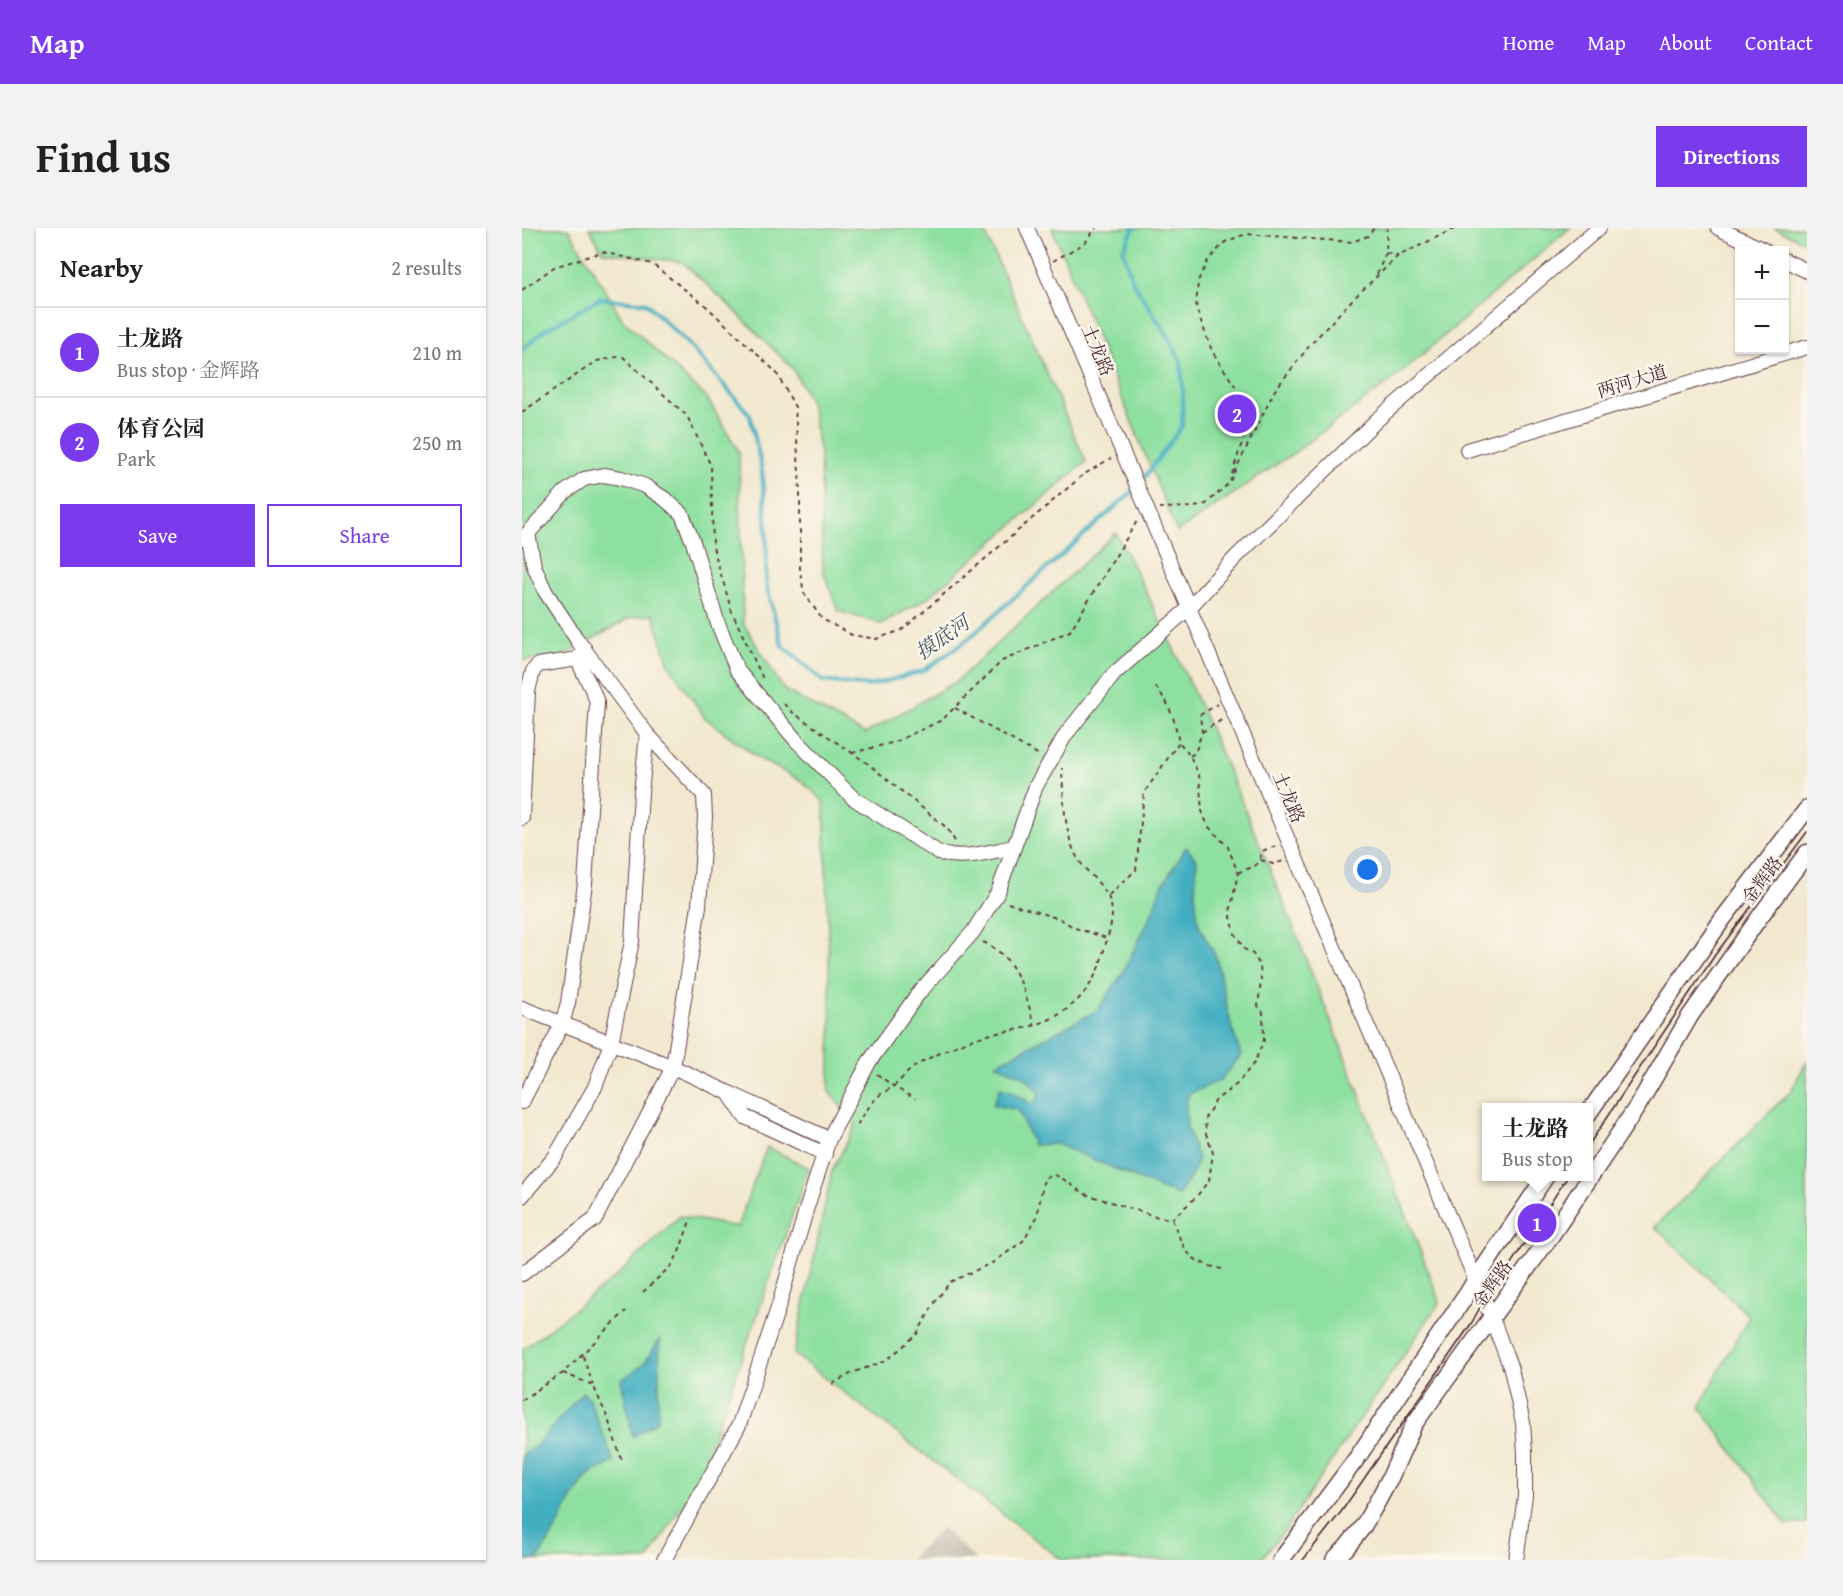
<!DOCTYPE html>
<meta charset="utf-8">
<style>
body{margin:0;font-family:"Gentium Book Plus","Noto Serif SC",serif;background:#f2f2f2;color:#222}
.controls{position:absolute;right:18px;top:18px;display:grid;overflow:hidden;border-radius:0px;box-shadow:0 2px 4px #0004}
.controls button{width:54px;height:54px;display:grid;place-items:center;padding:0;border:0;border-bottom:2px solid #e0e0e0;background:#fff;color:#222;font:30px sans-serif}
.you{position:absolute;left:846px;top:642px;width:21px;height:21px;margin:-15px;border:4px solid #fff;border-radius:50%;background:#1a73e8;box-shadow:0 0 0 9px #1a73e833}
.badge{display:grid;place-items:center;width:39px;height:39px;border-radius:50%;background:#7c3aed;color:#fff;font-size:20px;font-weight:700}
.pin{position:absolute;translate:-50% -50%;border:3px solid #fff;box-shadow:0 2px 6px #0006}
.popup{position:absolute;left:960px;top:875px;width:111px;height:78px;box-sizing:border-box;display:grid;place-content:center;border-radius:0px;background:#fff;filter:drop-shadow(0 2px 4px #0005);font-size:20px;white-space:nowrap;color:#767676}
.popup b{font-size:22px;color:#222}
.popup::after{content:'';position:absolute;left:50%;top:100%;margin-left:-12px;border:12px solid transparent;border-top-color:#fff}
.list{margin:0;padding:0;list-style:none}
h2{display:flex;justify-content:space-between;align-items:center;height:78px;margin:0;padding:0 24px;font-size:26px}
h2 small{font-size:20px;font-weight:400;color:#767676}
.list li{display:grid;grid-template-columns:39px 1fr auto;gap:18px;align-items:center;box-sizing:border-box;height:90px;padding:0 24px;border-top:2px solid #e0e0e0}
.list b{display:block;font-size:22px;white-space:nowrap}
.list p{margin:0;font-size:20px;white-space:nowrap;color:#767676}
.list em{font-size:20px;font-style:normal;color:#767676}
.actions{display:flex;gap:12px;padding:18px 24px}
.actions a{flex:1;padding:14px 0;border:2px solid #7c3aed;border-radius:0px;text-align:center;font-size:21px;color:#7c3aed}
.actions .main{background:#7c3aed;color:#fff}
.map{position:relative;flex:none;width:1285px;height:1332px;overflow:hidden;border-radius:0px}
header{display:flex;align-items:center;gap:36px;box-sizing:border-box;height:84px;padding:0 30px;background:#7c3aed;color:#fff}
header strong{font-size:28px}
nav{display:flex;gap:33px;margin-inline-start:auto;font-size:21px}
.intro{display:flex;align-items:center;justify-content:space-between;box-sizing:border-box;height:144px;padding:0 36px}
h1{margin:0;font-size:42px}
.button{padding:15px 27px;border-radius:0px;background:#7c3aed;color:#fff;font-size:21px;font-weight:700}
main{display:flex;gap:36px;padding:0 36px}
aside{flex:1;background:#fff;border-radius:0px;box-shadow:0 2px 4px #0004}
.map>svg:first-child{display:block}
.industrial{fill:#cac3b8}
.green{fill:#8ee0a0;stroke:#6c8066;stroke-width:1.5}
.water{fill:#43afc1;stroke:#466776;stroke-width:1.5}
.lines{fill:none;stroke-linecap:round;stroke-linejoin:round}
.stream{stroke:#43afc1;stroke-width:4}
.minor-casing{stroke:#633d44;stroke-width:16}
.major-casing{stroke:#633d44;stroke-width:19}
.path{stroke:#633d44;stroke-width:2;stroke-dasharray:4.5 4.5;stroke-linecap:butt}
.minor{stroke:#fff;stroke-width:14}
.major{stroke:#fff;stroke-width:16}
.tram{stroke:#4a1f2b;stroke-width:1.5}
.labels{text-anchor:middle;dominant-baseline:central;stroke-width:5;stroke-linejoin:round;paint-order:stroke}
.street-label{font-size:18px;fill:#4a1f2b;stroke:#fbf7ec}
.water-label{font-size:20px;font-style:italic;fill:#475967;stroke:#fbf7ec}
</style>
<header>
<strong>Map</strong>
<nav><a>Home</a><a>Map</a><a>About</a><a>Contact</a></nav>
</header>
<div class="intro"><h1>Find us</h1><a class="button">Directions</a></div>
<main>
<aside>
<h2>Nearby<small>2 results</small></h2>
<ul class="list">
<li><span class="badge">1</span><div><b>土龙路</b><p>Bus stop · 金辉路</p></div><em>210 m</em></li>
<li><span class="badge">2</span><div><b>体育公园</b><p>Park</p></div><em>250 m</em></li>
</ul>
<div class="actions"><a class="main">Save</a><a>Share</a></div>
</aside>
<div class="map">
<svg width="1285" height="1332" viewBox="0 0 1285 1332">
<rect width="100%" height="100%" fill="#fbf7ec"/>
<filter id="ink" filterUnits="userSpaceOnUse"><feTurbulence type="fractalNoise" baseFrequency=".0167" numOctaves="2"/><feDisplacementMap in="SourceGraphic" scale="12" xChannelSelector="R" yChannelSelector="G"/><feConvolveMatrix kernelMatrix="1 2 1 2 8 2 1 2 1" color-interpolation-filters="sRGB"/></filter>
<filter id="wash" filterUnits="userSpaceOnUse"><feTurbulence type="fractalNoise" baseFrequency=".008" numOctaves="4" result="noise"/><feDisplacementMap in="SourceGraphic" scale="24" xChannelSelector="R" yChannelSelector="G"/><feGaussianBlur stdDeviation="1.35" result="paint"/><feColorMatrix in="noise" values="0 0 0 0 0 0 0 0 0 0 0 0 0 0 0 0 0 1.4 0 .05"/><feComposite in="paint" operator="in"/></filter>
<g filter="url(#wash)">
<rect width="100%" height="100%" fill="#f2e8cf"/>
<!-- industrial -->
<polygon class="industrial" points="420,1300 454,1332 387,1332"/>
<!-- green -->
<g class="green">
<path d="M0,0H46L101,92L185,170L217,224L221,395L262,462L343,506L435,453L594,305C661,432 717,565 771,698C821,823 870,948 918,1074L760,1306L738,1332H540L272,1126L310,943L334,897L307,864L309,801L302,574L280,553L238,531L183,490L147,437L131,386L108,390L37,430L0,432Z"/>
<polygon points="67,0 461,0 564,234 403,372 359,396 316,383 301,343 298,226 289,176 271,141 209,79 160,34 81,24"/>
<polygon points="530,0 1048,0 873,150 776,222 655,304"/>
<polygon points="1252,0 1285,0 1285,15"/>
<polygon points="1285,833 1285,1295 1264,1297 1178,1179 1227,1088 1133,999 1269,863"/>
<polygon points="245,919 287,940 210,1158 175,1254 126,1332 0,1332 0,1122 96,1047 158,988 215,999"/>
</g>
<!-- water -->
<g class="water">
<polygon points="664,619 675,632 673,663 676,695 694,729 710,801 719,827 699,852 667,866 664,876 665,899 676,931 670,947 656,968 535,916 511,917 496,882 471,877 478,860 493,865 512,877 518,864 501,848 474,836 576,782 600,746 629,687 638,661"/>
<polygon points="138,1111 136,1192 111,1209 99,1152 122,1136"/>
<polygon points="61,1164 67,1171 92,1234 66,1247 49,1272 36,1298 18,1328 14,1332 0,1332 0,1228 15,1217"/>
</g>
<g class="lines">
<!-- stream -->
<g class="stream">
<polyline points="612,0 601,22 611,54 647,110 659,134 661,165 660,198 617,257"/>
<polyline points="0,122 21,103 79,70 124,75 166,116 228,187 240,243 245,301 244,355 260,417 301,453 347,458 401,443 445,412 612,262"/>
</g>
</g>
</g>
<g filter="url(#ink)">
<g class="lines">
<!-- minor casing -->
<g class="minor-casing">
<g id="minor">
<polyline points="505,0 970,1090 989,1141 1001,1195 1003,1225 1003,1268 994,1332"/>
<polyline points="1196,0 1242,22"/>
<polyline points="1262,32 1285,43"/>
<polyline points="945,222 1285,119"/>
<path d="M1,311L43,264L62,251L82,247L99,250L123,258L143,271L160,286L171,314L195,393L215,442L273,511L331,570L417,625C444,632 465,624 492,619"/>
<polyline points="0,590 6,463 11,443 16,437 56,431"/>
<polyline points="0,780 151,839 307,911"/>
<polyline points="208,867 223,889 303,926"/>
<path d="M0,874L40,796L46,775L63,656L75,475C71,459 61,447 56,431L62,420"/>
<polyline points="0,968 33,929 73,859 89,815 110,713 119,565 125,506"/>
<polyline points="0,1046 73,991 151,839 177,678 183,590 182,567 125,506 56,413 23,363 12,338 6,305"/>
<polyline points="142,1332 217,1197 257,1077 285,979 307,911 347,834 396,766 451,704 476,664 514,558 544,506 593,445 667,380 714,329 855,192 1077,0"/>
</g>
</g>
<!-- major casing -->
<g class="major-casing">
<g id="major">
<polyline points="1066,886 1200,692 1285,581"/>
<polyline points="759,1332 835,1230 947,1063 954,1051 1024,948"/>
<polyline points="812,1332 824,1320 840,1300 854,1276 868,1250 892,1196 1028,1009 1115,879 1168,788 1239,687 1285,625"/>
</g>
</g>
<!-- path -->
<g class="path">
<polyline points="864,25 876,28"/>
<polyline points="531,33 563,15 574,0"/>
<polyline points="855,46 864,25 865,0"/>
<polyline points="0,62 32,39 81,24 130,36 184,78 254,144 273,179 278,261 278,343 282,365 300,391 330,407 354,411 380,402 561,247 589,230"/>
<polyline points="0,184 75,133 100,128 165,188 189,238 191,319 210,384 241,451"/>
<polyline points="710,246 722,208 721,177 713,158 690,123 674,80 676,53 686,32 703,14 724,6 830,14 846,8 852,0"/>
<polyline points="637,280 673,279 684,276 707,255 753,162 788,117 829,73 876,28 934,0"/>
<polyline points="262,476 270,484 345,535 425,600 434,615"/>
<polyline points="433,480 517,527"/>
<polyline points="680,504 701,491"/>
<polyline points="330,525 373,514 420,492 480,433 548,403 615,293"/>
<polyline points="668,528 673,525 680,504 678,487 696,476"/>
<polyline points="739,632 751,636 762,633"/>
<path d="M716,645C730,637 736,643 740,623L754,618"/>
<polyline points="587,667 614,642 622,565 657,514"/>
<polyline points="486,675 538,691 553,700 585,710"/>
<path d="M461,714C494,728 504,765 512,797"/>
<polyline points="355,846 371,858 393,871"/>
<path d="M335,897C342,886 349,874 360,865C364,863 368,861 372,858C379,852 384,845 392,839C403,831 435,817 449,812C465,806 482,804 498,801C542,792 572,766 582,722C585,711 590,697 590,686C590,660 567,650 555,629C542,606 541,566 540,540"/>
<path d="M650,991C663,1023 664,1033 700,1041"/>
<polyline points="121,1064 150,1037 157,1024 169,990"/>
<polyline points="61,1128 71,1157"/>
<polyline points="41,1145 71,1157 86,1191 100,1233"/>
<polyline points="310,1156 332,1144 364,1133 395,1106 413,1074 428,1054 472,1034 501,1013 515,989 522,950 533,947 541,951 563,966 636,989 650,991 675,968 687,952 691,925 684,906 683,890 694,872 715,856 732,835 742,812 741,784 736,778 739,753 738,737 731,726 722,721 713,706 708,684 716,645 706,619 686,598 680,583 677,547 668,528 657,514 652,492 644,473 631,455"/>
<polyline points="0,1172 41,1145 104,1083"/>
</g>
<!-- minor -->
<use href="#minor" class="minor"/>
<!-- major -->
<use href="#major" class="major"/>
<!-- tram -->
<g class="tram">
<polyline points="1066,918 1193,727 1285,604"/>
<polyline points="781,1332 819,1284 949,1096 962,1072 977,1054 1046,948"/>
</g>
</g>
</g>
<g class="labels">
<!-- street labels -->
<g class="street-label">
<text transform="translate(576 122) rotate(67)">土龙路</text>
<text transform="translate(1110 153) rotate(-17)">两河大道</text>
<text transform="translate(767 569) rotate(67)">土龙路</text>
<text transform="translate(1240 652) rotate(-53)">金辉路</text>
<text transform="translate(970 1056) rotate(-54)">金辉路</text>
</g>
<!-- water labels -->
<g class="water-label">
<text transform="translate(420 409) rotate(-35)">摸底河</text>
</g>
</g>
</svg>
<div class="controls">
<button>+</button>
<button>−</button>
</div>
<div class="you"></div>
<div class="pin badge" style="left:1015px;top:995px">1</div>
<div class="popup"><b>土龙路</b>Bus stop</div>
<div class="pin badge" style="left:715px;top:186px">2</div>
</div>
</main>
